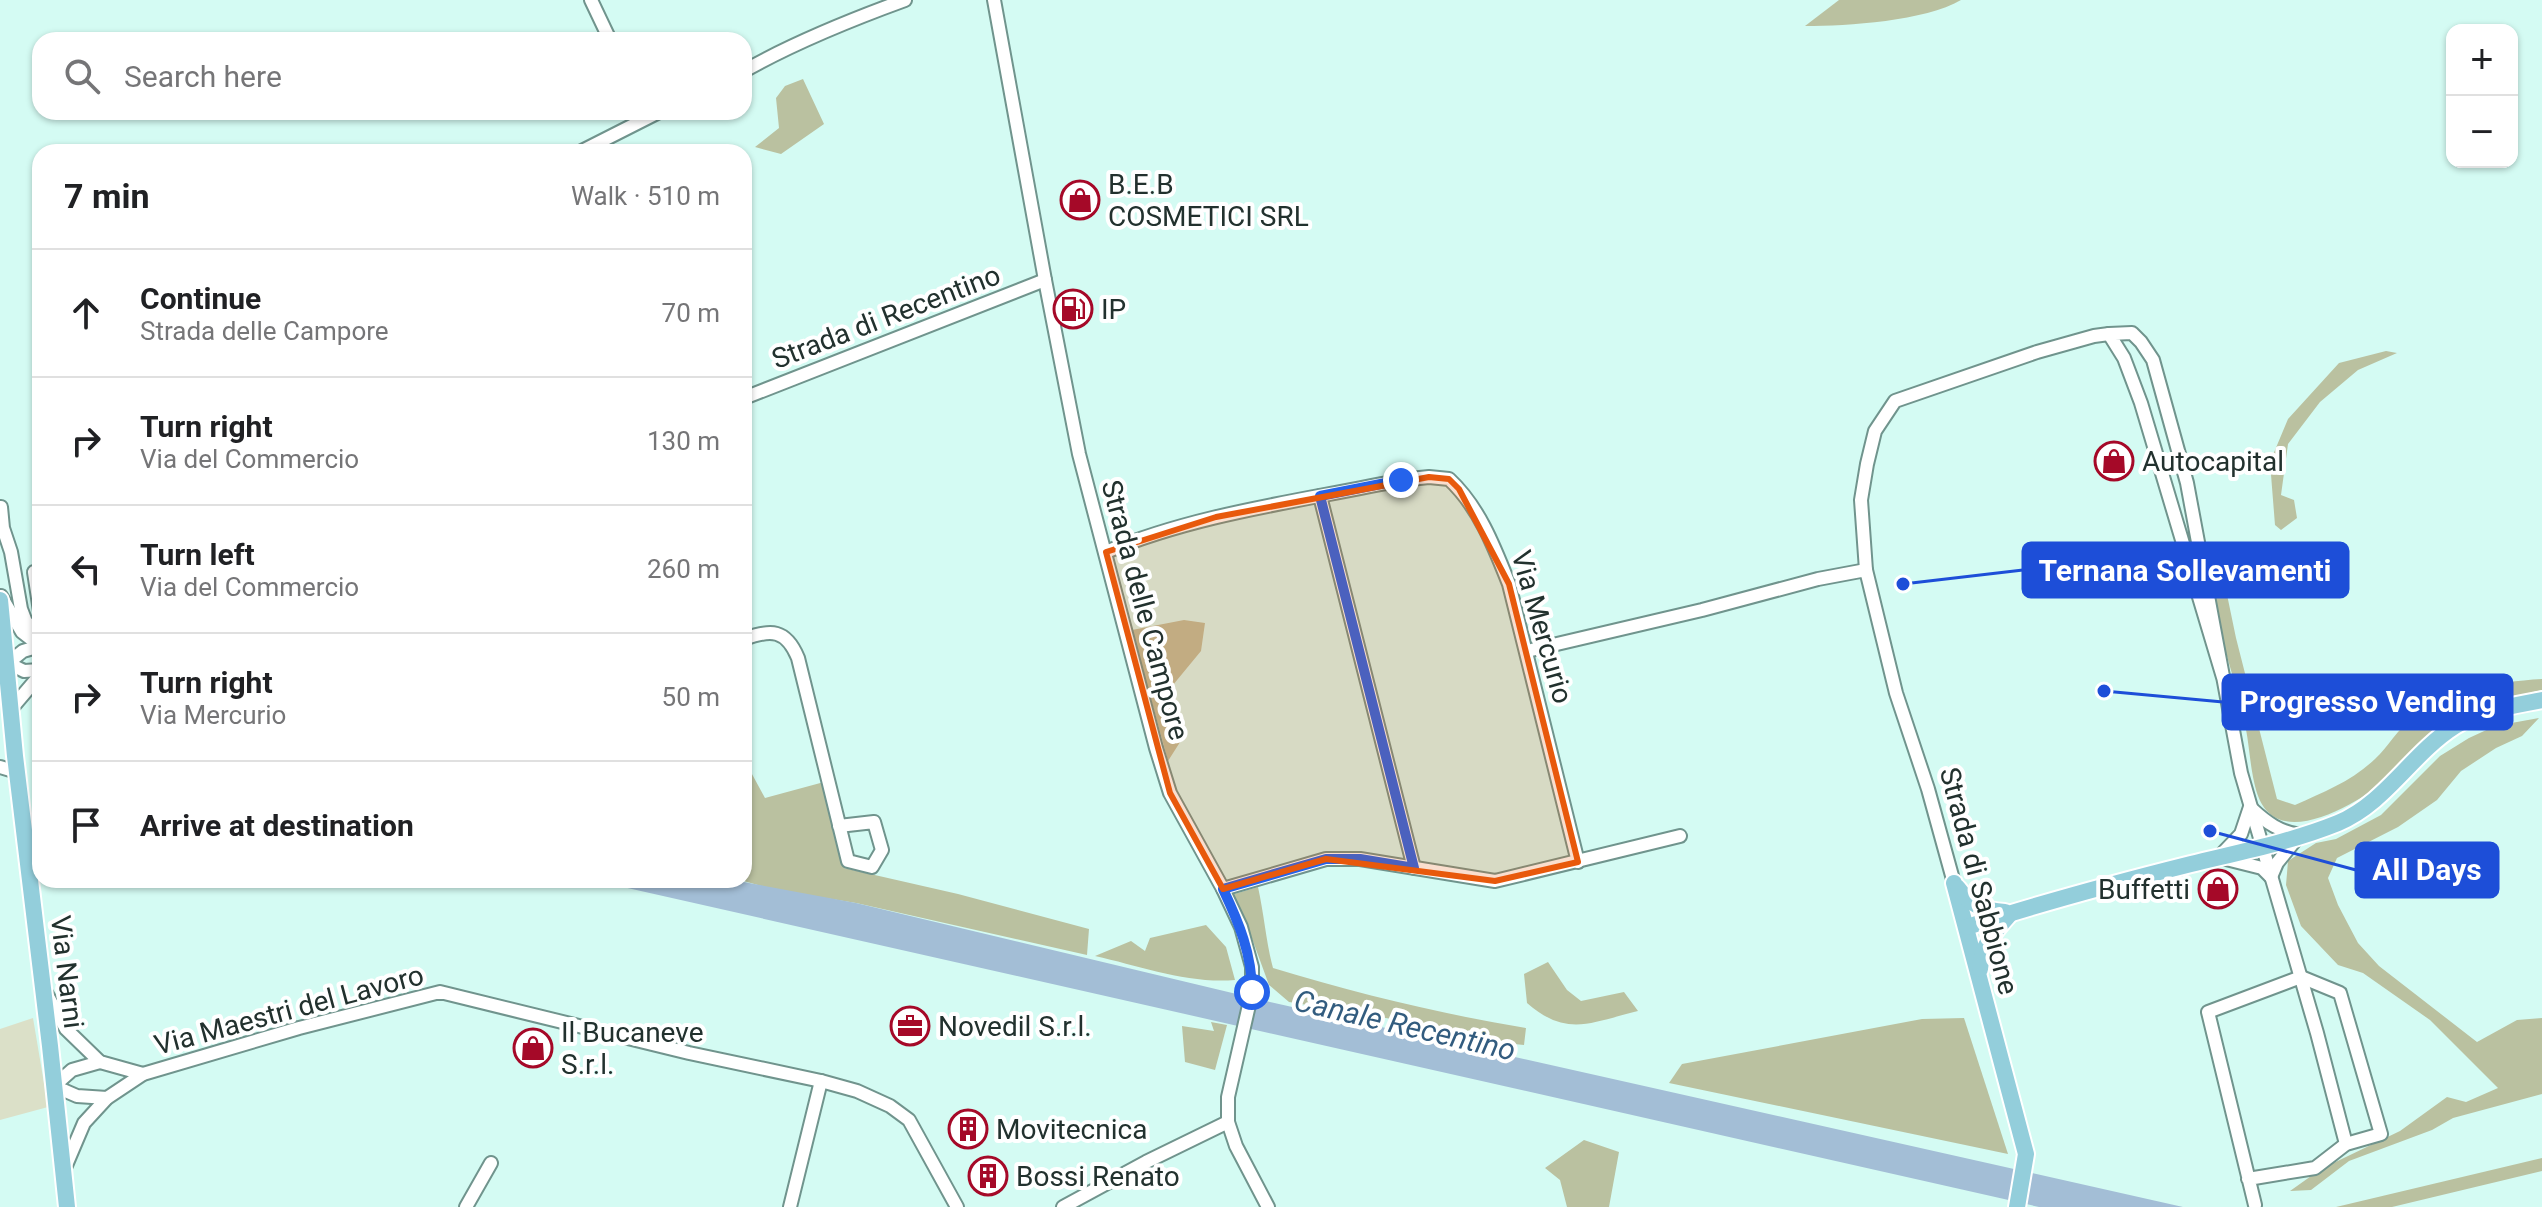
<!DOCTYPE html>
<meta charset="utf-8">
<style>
body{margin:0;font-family:Roboto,sans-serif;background:#f6f6f6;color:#202124}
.controls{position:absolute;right:24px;top:24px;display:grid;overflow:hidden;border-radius:16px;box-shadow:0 2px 6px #0004}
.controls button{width:72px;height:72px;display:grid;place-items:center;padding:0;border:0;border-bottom:2px solid #e0e0e0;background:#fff;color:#202124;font:40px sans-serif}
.stop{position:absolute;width:24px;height:24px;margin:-18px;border:6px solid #2563eb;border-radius:50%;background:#fff}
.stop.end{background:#2563eb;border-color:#fff;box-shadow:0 2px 8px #0008}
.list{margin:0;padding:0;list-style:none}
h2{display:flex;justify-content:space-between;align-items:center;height:104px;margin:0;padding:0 32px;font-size:34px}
h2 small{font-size:26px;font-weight:400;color:#757577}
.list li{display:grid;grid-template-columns:52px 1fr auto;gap:24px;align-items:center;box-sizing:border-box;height:128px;padding:0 32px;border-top:2px solid #e0e0e0}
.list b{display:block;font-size:30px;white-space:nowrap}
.list p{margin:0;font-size:26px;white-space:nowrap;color:#757577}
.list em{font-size:26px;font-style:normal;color:#757577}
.icon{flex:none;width:44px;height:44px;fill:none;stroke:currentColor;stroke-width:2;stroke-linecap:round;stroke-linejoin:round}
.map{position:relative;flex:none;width:2542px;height:1207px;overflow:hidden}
.search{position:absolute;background:#fff;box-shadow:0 2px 6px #0004;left:32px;top:32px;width:720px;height:88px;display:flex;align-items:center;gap:20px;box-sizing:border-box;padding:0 28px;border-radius:24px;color:#757577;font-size:30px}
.panel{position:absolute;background:#fff;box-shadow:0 2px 6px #0004;left:32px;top:144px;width:720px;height:744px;border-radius:24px}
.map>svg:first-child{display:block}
.green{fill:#dbe0c8}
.forest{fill:#bac1a0}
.water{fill:#a3bed6}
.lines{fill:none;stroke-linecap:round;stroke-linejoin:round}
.minor-casing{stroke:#70948d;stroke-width:16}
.major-casing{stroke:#fff;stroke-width:20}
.minor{stroke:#fff;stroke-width:12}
.major{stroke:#93cedb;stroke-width:16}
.route{stroke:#2563eb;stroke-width:10}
.marked{fill:#e8590c;fill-opacity:0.2;stroke:#e8590c;stroke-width:6;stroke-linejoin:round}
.labels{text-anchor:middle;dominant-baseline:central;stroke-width:8;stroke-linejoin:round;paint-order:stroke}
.poi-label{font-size:28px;fill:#22312e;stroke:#fff;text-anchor:start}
.street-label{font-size:28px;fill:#22312e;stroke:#fff}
.water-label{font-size:30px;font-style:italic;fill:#325c7f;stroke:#fff}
.leader{fill:none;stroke:#1d4ed8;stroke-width:3}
.callout-dot{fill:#1d4ed8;stroke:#fff;stroke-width:3}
.callout{fill:#1d4ed8;stroke:#1d4ed8;stroke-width:3}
.callout-label{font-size:30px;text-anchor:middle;font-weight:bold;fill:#fff}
</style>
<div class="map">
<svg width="2542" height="1207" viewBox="0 0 2542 1207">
<rect width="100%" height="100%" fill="#d4fbf3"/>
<!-- green -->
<polygon class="green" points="33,1018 48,1107 0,1120 0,1029"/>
<!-- forest -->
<g class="forest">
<path d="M1839,0H1961C1925,21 1848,26 1805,26Z"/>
<polygon points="803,79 824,124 781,154 755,147 779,128 776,98 785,86"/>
<polygon points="2386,351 2397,353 2358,370 2320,402 2288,444 2281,495 2294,500 2297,518 2281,530 2275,525 2270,462 2288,419 2339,363"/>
<path d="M2219,556L2236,638L2277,799L2295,805C2324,792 2352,781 2375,759C2388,747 2398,728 2413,718C2456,690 2492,682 2542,679V690C2497,701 2455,710 2420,742C2410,752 2403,765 2392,775C2368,797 2297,842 2268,812C2250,795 2251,749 2245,725C2238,691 2227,658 2218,624C2212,603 2210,580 2206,558Z"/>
<polygon points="1184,620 1205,623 1201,651 1168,691 1182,739 1168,761 1132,630"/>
<polygon points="2539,718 2522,736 2496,748 2461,771 2437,800 2398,827 2337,858 2328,878 2338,905 2358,943 2379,966 2477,1042 2517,1020 2542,1018 2542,1094 2453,1118 2432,1130 2349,1161 2311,1190 2290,1191 2321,1169 2400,1131 2447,1097 2466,1102 2498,1088 2430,1020 2363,973 2338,965 2301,926 2286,885 2288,861 2316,843 2336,839 2381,815 2440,756 2469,738 2495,726"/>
<polygon points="744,763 746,763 765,798 824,782 844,868 958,894 1089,929 1087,955 856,903 776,890 740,880 744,880"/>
<path d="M1258,887C1264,914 1266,942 1273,968C1356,993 1440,1014 1526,1028L1524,1045L1494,1042L1422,1024L1289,1002L1269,985L1250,933L1231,895Z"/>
<path d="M1206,925L1226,947L1235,980C1188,984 1140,966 1095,956L1131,941L1145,951L1150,938Z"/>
<path d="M1548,962L1567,990L1581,1001L1624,992L1638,1011C1592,1022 1567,1038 1527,1003L1524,974Z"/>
<polygon points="1964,1018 2008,1154 1669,1083 1682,1064 1922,1019"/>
<polygon points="1211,1022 1227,1025 1215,1070 1185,1062 1182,1026 1214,1031"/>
<polygon points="1584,1140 1619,1152 1609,1207 1567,1207 1560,1180 1545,1168"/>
<polygon points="2542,1158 2542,1171 2392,1207 2336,1207"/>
</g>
<!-- water -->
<polygon class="water" points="592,880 733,880 856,903 1270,1002 2183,1207 2039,1207"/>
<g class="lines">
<!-- minor casing -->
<g class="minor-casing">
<g id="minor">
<polyline points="591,0 610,40"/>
<polyline points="994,0 1045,280 1079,454 1156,748 1170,793 1223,889 1241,927 1252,967 1252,992 1228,1097 1228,1122 1236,1146 1268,1207"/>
<path d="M744,71C795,42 850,20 905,0"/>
<polyline points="580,152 659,112"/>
<polyline points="744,398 1045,280"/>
<polyline points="1320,496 1414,868"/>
<polyline points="1,507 3,528 11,552 21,609 26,622 40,633"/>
<path d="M1106,552C1199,513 1302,501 1401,480L1429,477L1449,479C1479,507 1494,546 1509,584L1578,862"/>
<polyline points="1866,570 1861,500 1867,464 1875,431 1895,401 2037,352 2094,336 2109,334"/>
<polyline points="34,572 40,611"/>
<polyline points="1,596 22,632 40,646"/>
<path d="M744,639C771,629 786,629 798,658L848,861L872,867L882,850L874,822L839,826"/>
<polyline points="40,646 23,651 8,663 24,671 40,670"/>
<polyline points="1527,651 1702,610 1818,579 1866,570 1896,693 1928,789 1954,883"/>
<polyline points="2225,684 2141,403 2124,358 2109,334 2132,333 2141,342 2153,360 2187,483 2241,773 2317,1033 2346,1144"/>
<polyline points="11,709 40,675"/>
<polyline points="0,767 17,772"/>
<path d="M2252,809C2267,823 2280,832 2300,835"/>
<polyline points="2219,857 2241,834 2250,807"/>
<polyline points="2226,859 2262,868 2270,876"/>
<polyline points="2271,877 2277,863 2298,837"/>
<polyline points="1223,889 1326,859 1360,859 1495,881 1680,836"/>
<polyline points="46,993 66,1029 100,1062 143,1074"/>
<polyline points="100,1062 72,1070 54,1086 77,1096 107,1098"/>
<polyline points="64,1170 84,1123 107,1098 143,1074 299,1028 440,992 689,1053 821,1081 857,1091 890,1106 909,1120 957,1207"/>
<polyline points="2248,1179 2315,1168 2346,1144 2381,1134 2340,993 2301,977 2208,1012 2255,1205"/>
<polyline points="466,1207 491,1163"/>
<polyline points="790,1207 821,1081"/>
<polyline points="1063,1207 1146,1162 1228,1122"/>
</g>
</g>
<!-- major casing -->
<g class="major-casing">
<g id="major">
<polyline points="0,600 15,756 50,1046 67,1207"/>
<polyline points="1954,883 2026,1154 2017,1207"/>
<path d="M1958,888C1970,905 1984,911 2005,912"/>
<path d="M1967,927C2041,903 2115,883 2191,864C2240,852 2291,842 2338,823C2387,802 2411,754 2455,726C2481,710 2512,706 2542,700"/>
<path d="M1980,969C1982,944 1994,932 2010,914"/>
</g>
</g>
<!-- minor -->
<use href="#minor" class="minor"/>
<!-- major -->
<use href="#major" class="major"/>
</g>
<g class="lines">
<!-- route -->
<path class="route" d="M1252,992C1252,954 1239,923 1223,889L1326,859H1360L1414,868L1320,496L1401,480"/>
</g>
<!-- marked area -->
<path class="marked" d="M1429,477L1449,479L1459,489L1509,584L1578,862L1495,881L1326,859L1223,889L1170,793L1106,552L1216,517Z"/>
<!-- icons -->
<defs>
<g id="shop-ring" transform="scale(2)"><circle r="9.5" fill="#fff" stroke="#a50928" stroke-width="1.5"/><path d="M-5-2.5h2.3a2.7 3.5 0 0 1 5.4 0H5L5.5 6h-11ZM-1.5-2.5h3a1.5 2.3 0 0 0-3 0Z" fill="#a50928"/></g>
<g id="fuel-ring" transform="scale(2)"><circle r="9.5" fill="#fff" stroke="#a50928" stroke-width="1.5"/><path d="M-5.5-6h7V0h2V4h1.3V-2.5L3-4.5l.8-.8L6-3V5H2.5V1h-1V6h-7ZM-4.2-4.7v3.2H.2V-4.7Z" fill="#a50928"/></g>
<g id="office-ring" transform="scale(2)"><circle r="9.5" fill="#fff" stroke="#a50928" stroke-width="1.5"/><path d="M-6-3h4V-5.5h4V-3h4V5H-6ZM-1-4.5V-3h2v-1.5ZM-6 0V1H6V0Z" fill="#a50928"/></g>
<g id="building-ring" transform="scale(2)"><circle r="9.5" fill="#fff" stroke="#a50928" stroke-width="1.5"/><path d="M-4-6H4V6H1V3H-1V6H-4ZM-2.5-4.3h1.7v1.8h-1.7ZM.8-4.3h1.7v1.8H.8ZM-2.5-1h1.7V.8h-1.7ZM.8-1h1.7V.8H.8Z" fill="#a50928"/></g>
</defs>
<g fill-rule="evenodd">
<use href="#shop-ring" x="1080" y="200"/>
<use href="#fuel-ring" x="1073" y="309"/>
<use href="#shop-ring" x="2114" y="461"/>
<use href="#shop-ring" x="2218" y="889"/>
<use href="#office-ring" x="910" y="1026"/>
<use href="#shop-ring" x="533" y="1048"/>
<use href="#building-ring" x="968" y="1129"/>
<use href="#building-ring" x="988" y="1176"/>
</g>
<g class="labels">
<!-- poi labels -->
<g class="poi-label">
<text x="1108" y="184">B.E.B<tspan x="1108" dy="32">COSMETICI SRL</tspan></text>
<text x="1101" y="309">IP</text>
<text x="2142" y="461">Autocapital</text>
<text x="2190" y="889" text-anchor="end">Buffetti</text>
<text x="938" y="1026">Novedil S.r.l.</text>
<text x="561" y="1032">Il Bucaneve<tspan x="561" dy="32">S.r.l.</tspan></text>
<text x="996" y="1129">Movitecnica</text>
<text x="1016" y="1176">Bossi Renato</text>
</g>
<!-- street labels -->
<g class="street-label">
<text transform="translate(886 317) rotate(-21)">Strada di Recentino</text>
<text transform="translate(1145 610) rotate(75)">Strada delle Campore</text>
<text transform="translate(1542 627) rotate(74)">Via Mercurio</text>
<text transform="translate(1979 881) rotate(75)">Strada di Sabbione</text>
<text transform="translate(67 972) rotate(83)">Via Narni</text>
<text transform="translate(289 1010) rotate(-15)">Via Maestri del Lavoro</text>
</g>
<!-- water labels -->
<g class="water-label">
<text transform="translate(1405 1025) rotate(13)">Canale Recentino</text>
</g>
</g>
<!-- callouts -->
<path class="leader" d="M1903 584L2023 570M2104 691L2223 702M2210 831L2356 870"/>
<g class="callout-dot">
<circle cx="1903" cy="584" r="8"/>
<circle cx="2104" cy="691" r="8"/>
<circle cx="2210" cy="831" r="8"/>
</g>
<g class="callout">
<rect x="2023" y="543" width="325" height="54" rx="8"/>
<rect x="2223" y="675" width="289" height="54" rx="8"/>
<rect x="2356" y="843" width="142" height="54" rx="8"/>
</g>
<g class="callout-label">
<text x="2185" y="581">Ternana Sollevamenti</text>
<text x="2368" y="712">Progresso Vending</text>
<text x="2427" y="880">All Days</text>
</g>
</svg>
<div class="controls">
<button>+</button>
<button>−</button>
</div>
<div class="stop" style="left:1252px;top:992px"></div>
<div class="stop end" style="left:1401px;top:480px"></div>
<div class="search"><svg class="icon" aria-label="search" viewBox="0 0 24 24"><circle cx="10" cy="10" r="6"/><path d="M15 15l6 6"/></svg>Search here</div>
<section class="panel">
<h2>7 min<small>Walk · 510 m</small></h2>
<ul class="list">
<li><svg class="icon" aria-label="ahead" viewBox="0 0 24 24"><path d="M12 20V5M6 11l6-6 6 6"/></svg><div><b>Continue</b><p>Strada delle Campore</p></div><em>70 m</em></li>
<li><svg class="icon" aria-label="right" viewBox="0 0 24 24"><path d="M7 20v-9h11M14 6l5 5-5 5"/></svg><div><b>Turn right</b><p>Via del Commercio</p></div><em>130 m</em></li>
<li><svg class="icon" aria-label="left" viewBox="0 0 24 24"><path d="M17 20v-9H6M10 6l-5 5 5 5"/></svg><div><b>Turn left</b><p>Via del Commercio</p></div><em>260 m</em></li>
<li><svg class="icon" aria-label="right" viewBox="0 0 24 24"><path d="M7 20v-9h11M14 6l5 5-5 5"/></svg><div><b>Turn right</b><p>Via Mercurio</p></div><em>50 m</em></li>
<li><svg class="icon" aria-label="arrive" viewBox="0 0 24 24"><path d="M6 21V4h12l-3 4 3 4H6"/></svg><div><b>Arrive at destination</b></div></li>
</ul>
</section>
</div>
